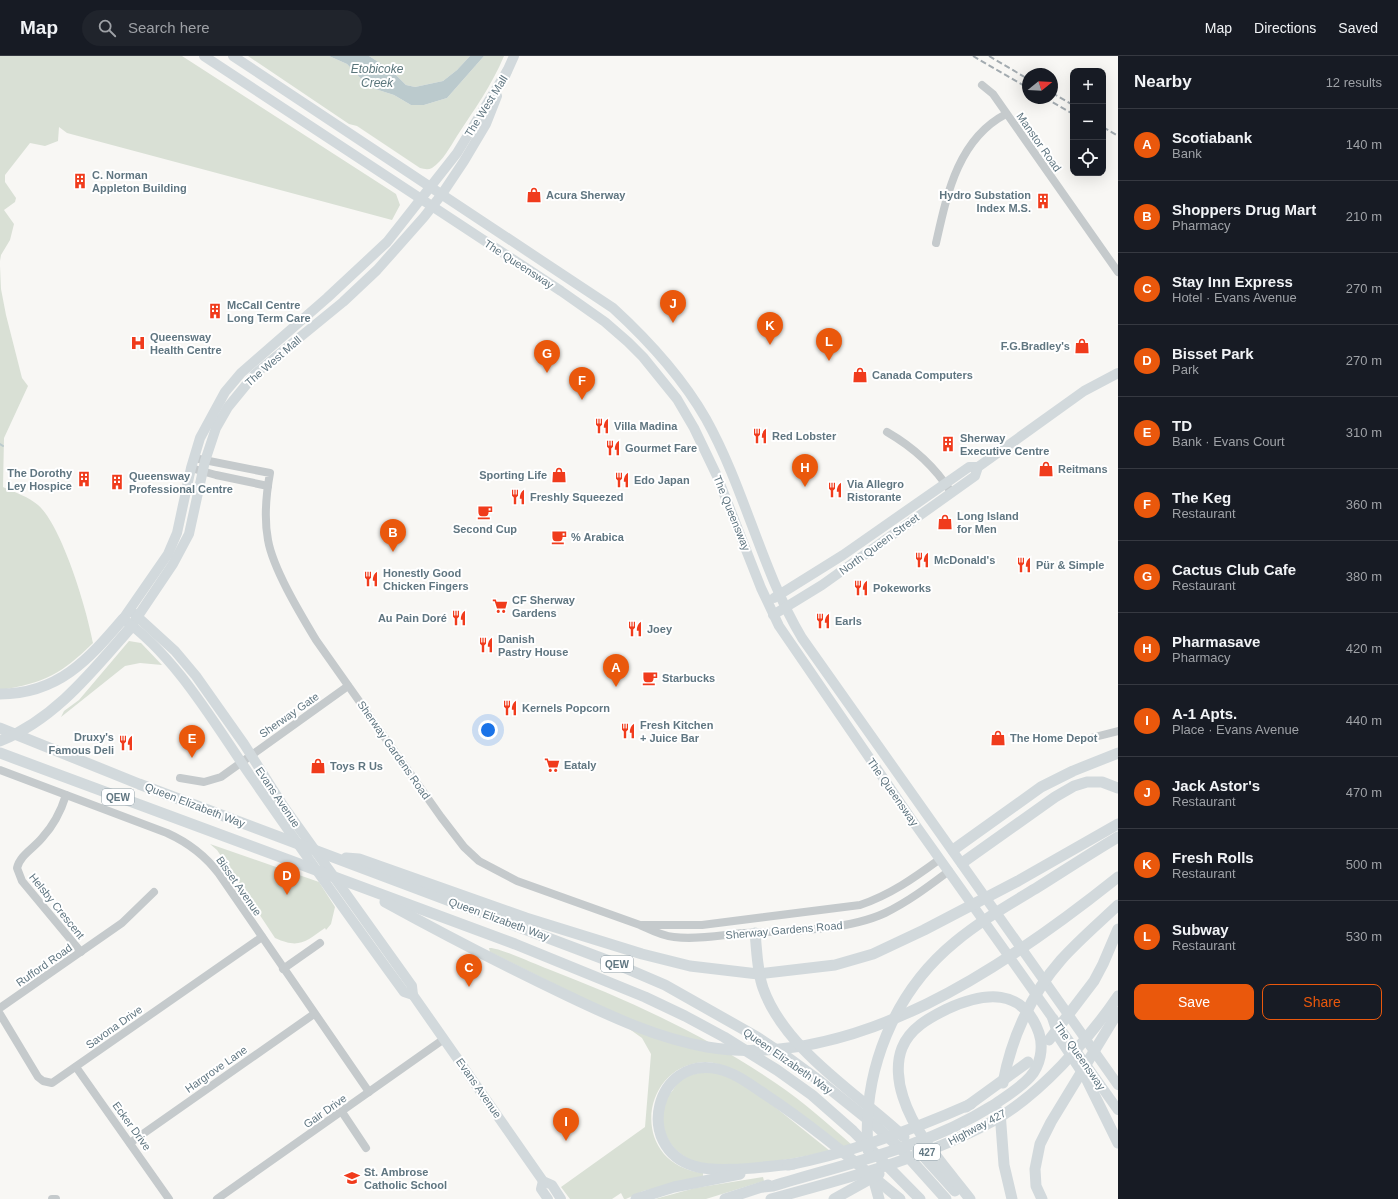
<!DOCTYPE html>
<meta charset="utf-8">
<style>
body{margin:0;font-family:Helvetica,sans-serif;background:#20242c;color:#f1f3f6}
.controls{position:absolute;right:12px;top:12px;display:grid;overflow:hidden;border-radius:8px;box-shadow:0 4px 16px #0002}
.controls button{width:36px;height:36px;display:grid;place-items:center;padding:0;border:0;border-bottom:1px solid #363941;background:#171b24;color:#f1f3f6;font:20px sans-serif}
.compass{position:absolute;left:1022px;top:12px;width:36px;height:36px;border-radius:50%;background:#171b24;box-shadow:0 4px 16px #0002;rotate:72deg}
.you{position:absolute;left:488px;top:674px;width:14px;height:14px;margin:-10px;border:3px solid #fff;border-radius:50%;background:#1a73e8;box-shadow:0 0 0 6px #1a73e833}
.badge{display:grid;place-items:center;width:26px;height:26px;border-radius:50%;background:#ea580c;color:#fff;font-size:13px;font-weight:700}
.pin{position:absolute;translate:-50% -33px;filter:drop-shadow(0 1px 2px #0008)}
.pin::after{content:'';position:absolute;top:21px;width:14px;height:12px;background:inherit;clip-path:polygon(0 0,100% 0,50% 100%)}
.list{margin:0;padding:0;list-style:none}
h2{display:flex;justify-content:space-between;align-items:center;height:52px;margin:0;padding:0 16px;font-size:17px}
h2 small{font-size:13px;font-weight:400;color:#9ea1a6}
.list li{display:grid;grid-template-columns:26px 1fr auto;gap:12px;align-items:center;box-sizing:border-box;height:72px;padding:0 16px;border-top:1px solid #363941}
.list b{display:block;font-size:15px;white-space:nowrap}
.list p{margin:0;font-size:13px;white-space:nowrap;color:#9ea1a6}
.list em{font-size:13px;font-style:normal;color:#9ea1a6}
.actions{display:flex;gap:8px;padding:12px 16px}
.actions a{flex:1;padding:9px 0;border:1px solid #ea580c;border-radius:8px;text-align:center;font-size:14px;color:#ea580c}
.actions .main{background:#ea580c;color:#fff}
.icon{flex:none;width:22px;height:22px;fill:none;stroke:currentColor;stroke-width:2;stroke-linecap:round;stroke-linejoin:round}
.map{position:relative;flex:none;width:1118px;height:1143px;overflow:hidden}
header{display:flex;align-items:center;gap:24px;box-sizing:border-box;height:56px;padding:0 20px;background:#171b24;border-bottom:1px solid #363941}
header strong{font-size:19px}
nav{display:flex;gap:22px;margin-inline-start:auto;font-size:14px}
.search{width:280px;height:36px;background:#20242c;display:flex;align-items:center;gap:10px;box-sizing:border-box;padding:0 14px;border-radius:22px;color:#9ea1a6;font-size:15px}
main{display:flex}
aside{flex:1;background:#171b24}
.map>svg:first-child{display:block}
.green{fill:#d9e0d5}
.water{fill:#bbcacd}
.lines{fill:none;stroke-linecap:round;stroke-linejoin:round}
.stream{stroke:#bbcacd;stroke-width:2}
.minor{stroke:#c5cacc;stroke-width:8}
.major{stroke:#d2d9dc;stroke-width:10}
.highway{stroke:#d2d9dc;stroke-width:11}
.rail{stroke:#a3abb0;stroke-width:2;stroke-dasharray:6 3;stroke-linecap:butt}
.labels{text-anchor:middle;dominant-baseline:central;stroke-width:4;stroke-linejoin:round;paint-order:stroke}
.shield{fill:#fff;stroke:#909fa7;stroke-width:1}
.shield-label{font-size:10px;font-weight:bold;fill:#607681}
.street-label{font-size:11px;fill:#607681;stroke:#fff}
.poi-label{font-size:11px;font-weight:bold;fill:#607681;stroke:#fff;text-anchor:start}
.water-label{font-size:12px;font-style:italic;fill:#5b767c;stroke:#fff}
</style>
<header>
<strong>Map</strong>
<div class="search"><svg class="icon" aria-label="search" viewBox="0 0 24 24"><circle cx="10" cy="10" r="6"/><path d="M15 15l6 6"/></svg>Search here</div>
<nav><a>Map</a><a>Directions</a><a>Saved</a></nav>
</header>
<main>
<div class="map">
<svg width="1118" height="1143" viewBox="0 0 1118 1143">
<rect width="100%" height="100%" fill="#f8f7f4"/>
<!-- green -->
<g class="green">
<polygon points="0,0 182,0 396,138 400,149 392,164 67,77 59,71 58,85 45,90 30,87 5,119 5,126 16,142 15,146 4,154 14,168 10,184 1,199 0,205"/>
<path d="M248,0H329L347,8L369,31L394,39L411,49H424L447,42L484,0H504C492,29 474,54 457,80C450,91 443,105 432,112C428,114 424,113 420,112L357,70L349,68Z"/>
<polygon points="369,0 470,0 457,14 443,25 415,31 406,29 391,14"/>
<path d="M0,210L1,233L6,259L22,322L28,330L4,382L3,431C14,436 29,441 38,449C62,470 87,554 93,587C61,618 45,627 0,634Z"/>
<polygon points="129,585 141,587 162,609 140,607 125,610 61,661 64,655 79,644"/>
<path d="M210,788L319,826L335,851L331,868L326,874L325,872C305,886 299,893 275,882L217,794Z"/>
<path d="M489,892C499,891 536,909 548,913C628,944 706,979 777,1028C804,1046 828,1068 852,1089L841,1092L736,1015C726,1011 716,1006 704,1006C639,1010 629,1108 703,1117V1121L643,1135L626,1143H624L621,1137L612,1143H570L561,1131L645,1071L651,998L642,982L593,947L490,896Z"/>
<path d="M715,1016L738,1025L775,1051L830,1095C797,1102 718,1119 689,1103C667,1092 659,1070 664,1047C665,1042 670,1038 673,1034C675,1031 677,1027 680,1024C689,1017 703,1016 715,1016Z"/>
<polygon points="763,1121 764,1125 706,1143 655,1143 695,1132"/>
</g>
<!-- water -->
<polygon class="water" points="329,0 369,0 391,14 406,29 415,31 443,25 457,14 470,0 484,0 447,42 424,49 411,49 394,39 369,31 347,8"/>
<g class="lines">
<!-- stream -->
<polyline class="stream" points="0,388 3,390"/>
<!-- minor -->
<g class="minor">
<polyline points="982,29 993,38 1118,216"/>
<path d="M936,187C947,138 958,83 1006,58"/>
<path d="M887,376C913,391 935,411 951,436"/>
<path d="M199,403L270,417C266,439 264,463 268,484C273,513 301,559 316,584L441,761L464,791L479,805L517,825L640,869C651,874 662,880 674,881C697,884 721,879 744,877C787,875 846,875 885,857C908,846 929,830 949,815"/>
<polyline points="191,412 216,419 268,430"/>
<polyline points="1087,683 1118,675"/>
<path d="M0,714L167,777C189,787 205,799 219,818L369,1036"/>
<polyline points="180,722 204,726 221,721 348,630"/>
<path d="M66,739C61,755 54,769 42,782C34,792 20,799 17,812L22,825L81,896"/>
<path d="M642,869H702L860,849C890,839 914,822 940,803"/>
<polyline points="283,913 320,887"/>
<polyline points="0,952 122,867 154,836"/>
<polyline points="0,958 38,1021 43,1025 52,1027 262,881"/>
<polyline points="76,1011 169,1143"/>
<polyline points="342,1056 366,1092"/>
<polyline points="130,1087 314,958"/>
<polyline points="52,1143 56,1143"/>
<polyline points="217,1143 444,983"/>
</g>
<!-- major -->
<g class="major">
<polyline points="204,0 561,235 605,266 628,286 643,301 677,343 694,372 717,420 761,532 779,570 912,764 1118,1054"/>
<path d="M233,0L613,252C649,285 682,321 706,363C745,433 761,513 802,582L1118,1029"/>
<polyline points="505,20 514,0"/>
<polyline points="774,542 843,499 969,411 978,411"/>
<polyline points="130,554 175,595 196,620 244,688 284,751 412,930 413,939 543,1125 552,1129 561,1143"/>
<polyline points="773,559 822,529 975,420 978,411 1084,335 1118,317"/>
<polyline points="134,566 173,508 189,478 205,405 216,372 228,351 255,318 343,246 377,214 424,161 442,138 464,105 486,68 497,40"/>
<path d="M413,939L404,936C353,866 302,794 252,722C215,669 177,601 123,563L168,498L177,477L191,412L200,382L225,336L241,317L327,242L387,186L457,97L507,15"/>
<polyline points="543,1125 541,1133 548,1143"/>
</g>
<!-- highway -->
<g class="highway">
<path d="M0,638C58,638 88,604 123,563"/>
<polyline points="0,672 139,728 609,905 665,929 757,981 787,1001 821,1026 876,1070 902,1094 946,1143"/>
<path d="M0,685C56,663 94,613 132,570"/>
<polyline points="0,697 515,888 645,941 685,960 724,981 777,1014 812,1039 853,1075 920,1143"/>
<polyline points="953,794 1041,731 1073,715 1118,697"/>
<polyline points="346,802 359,803 526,862 642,898 690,910 758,918 835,909 873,898 924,874 1018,825 1118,768"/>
<polyline points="962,807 1055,741 1074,730 1087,726 1102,726 1118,732"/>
<path d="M385,846C445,879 505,910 566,939C612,961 657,982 707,991C855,1015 1008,909 1118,821"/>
<path d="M755,877C757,895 757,915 763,932C785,994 857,1037 904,1081"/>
<polyline points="1053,963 1059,981 1086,1022 1118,1087"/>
<polyline points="1049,984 1094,925 1103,908 1118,873"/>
<path d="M1003,1027C1011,983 1031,938 1061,904C1078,885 1099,867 1118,849"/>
<polyline points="966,1051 1028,1006"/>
<polyline points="1000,1056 1004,1109 1012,1143"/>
<polyline points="917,1093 955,1135"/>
<path d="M868,1094C862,1015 894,936 955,886C980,865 1010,848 1038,831C1065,814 1091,797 1118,781"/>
<path d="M794,1108C767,1110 720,1118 694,1110C633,1091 656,999 718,1013C736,1017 751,1029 766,1039C813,1070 856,1107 900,1143"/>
<path d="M788,1109C851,1097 912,1074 971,1048"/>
<polyline points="872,1118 879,1143"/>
<path d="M763,1131L773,1130C848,1107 925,1092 992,1050C1005,1041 1019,1033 1030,1021C1040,1010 1044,992 1039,977C1023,931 984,936 947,953C929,962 910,972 902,992C896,1007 898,1026 903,1041C915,1079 946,1112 970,1143"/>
<polyline points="636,1143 674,1131 740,1118"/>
<polyline points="725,1143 768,1129"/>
<path d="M771,1143C847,1122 923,1103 993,1065C1040,1039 1088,984 1118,940"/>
<polyline points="834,1143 879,1118"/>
<polyline points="1042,1143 1036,1130 1035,1113 1040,1088 1051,1066 1118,956"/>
</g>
<!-- rail -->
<g class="rail">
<polyline points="973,0 1028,32"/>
<polyline points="989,0 1028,23"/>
<polyline points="1052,37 1073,49"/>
<polyline points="1045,42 1073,58"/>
<polyline points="1103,71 1118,80"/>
</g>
</g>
<!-- icons -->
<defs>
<g id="building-bare" transform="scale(1.2)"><path d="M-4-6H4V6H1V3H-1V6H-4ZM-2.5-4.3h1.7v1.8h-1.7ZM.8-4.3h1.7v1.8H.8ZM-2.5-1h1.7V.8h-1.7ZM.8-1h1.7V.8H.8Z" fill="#f03b1c" stroke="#fff" stroke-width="2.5" paint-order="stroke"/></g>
<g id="shop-bare" transform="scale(1.2)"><path d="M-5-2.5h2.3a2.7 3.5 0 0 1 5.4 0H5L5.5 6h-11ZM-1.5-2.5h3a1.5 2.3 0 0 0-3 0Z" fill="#f03b1c" stroke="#fff" stroke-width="2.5" paint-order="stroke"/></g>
<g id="hospital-bare" transform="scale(1.2)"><path d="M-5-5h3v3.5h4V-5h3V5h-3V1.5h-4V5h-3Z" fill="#f03b1c" stroke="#fff" stroke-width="2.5" paint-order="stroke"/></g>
<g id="restaurant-bare" transform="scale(1.2)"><path d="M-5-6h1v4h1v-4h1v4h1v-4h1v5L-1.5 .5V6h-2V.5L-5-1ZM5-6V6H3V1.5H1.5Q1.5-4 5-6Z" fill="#f03b1c" stroke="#fff" stroke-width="2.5" paint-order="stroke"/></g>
<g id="cafe-bare" transform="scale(1.2)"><path d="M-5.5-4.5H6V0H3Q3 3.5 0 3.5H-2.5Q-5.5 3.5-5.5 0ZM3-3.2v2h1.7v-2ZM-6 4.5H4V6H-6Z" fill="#f03b1c" stroke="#fff" stroke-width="2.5" paint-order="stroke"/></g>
<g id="supermarket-bare" transform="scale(1.2)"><path d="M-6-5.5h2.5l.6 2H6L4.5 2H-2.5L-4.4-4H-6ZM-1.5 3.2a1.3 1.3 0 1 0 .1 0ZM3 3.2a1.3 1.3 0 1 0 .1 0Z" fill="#f03b1c" stroke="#fff" stroke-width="2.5" paint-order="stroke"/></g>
<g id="school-bare" transform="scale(1.2)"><path d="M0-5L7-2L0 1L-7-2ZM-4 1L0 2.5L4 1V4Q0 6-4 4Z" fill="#f03b1c" stroke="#fff" stroke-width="2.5" paint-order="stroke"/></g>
</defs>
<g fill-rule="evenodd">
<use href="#building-bare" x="80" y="125"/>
<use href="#shop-bare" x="534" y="139"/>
<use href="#building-bare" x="1043" y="145"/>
<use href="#building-bare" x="215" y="255"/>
<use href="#hospital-bare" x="138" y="287"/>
<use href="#shop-bare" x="1082" y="290"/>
<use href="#shop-bare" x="860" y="319"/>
<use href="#restaurant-bare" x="602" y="370"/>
<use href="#restaurant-bare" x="760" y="380"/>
<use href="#building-bare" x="948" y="388"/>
<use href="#restaurant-bare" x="613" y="392"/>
<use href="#shop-bare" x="1046" y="413"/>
<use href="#shop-bare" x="559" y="419"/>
<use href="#building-bare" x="84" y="423"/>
<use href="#restaurant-bare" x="622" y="424"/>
<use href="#building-bare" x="117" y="426"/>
<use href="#restaurant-bare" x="835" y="434"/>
<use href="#restaurant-bare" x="518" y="441"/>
<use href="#cafe-bare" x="485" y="456"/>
<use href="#shop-bare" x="945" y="466"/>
<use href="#cafe-bare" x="559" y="481"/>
<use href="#restaurant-bare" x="922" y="504"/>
<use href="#restaurant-bare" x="1024" y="509"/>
<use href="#restaurant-bare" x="371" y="523"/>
<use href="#restaurant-bare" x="861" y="532"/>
<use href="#supermarket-bare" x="500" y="550"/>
<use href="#restaurant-bare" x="459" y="562"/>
<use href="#restaurant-bare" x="823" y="565"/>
<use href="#restaurant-bare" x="635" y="573"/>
<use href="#restaurant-bare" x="486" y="589"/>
<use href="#cafe-bare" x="650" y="622"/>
<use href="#restaurant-bare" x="510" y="652"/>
<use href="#restaurant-bare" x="628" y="675"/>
<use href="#shop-bare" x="998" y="682"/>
<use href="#restaurant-bare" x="126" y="687"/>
<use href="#supermarket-bare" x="552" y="709"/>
<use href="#shop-bare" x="318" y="710"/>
<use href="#school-bare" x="352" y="1122"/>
</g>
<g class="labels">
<!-- shield labels -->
<g class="shield">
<rect x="102" y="733" width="32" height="16" rx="3"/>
<rect x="601" y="900" width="32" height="16" rx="3"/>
<rect x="914" y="1088" width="26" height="16" rx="3"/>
</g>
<g class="shield-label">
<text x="118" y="741">QEW</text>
<text x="617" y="908">QEW</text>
<text x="927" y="1096">427</text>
</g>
<!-- street labels -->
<g class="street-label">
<text transform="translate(486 50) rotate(-58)">The West Mall</text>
<text transform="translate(1039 86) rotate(55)">Manstor Road</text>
<text transform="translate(519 208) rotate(33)">The Queensway</text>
<text transform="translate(273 305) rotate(-41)">The West Mall</text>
<text transform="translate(732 457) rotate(68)">The Queensway</text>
<text transform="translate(879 488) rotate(-36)">North Queen Street</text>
<text transform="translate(289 659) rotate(-35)">Sherway Gate</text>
<text transform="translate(394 694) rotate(55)">Sherway Gardens Road</text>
<text transform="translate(893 736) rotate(55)">The Queensway</text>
<text transform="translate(278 741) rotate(56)">Evans Avenue</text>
<text transform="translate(195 749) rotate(21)">Queen Elizabeth Way</text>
<text transform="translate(239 830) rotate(55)">Bisset Avenue</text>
<text transform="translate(57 850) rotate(51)">Helsby Crescent</text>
<text transform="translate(499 863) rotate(20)">Queen Elizabeth Way</text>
<text transform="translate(784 874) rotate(-5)">Sherway Gardens Road</text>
<text transform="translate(44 909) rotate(-35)">Rufford Road</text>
<text transform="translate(114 971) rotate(-35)">Savona Drive</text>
<text transform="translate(1080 1000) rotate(55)">The Queensway</text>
<text transform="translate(788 1005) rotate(35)">Queen Elizabeth Way</text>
<text transform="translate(216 1013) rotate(-35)">Hargrove Lane</text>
<text transform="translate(479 1032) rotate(55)">Evans Avenue</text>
<text transform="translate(325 1055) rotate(-35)">Gair Drive</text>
<text transform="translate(132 1070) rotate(54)">Ecker Drive</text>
<text transform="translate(977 1071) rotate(-28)">Highway 427</text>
</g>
<!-- poi labels -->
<g class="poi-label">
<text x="92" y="119">C. Norman<tspan x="92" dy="13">Appleton Building</tspan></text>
<text x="546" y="139">Acura Sherway</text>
<text x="1031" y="139" text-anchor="end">Hydro Substation<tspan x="1031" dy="13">Index M.S.</tspan></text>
<text x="227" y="249">McCall Centre<tspan x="227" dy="13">Long Term Care</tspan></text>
<text x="150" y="281">Queensway<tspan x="150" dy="13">Health Centre</tspan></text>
<text x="1070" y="290" text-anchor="end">F.G.Bradley's</text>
<text x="872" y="319">Canada Computers</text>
<text x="614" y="370">Villa Madina</text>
<text x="772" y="380">Red Lobster</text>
<text x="960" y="382">Sherway<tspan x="960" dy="13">Executive Centre</tspan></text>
<text x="625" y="392">Gourmet Fare</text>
<text x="1058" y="413">Reitmans</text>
<text x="72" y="417" text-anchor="end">The Dorothy<tspan x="72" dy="13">Ley Hospice</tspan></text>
<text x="547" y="419" text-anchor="end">Sporting Life</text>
<text x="129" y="420">Queensway<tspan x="129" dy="13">Professional Centre</tspan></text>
<text x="634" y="424">Edo Japan</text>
<text x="847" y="428">Via Allegro<tspan x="847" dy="13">Ristorante</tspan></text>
<text x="530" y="441">Freshly Squeezed</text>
<text x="957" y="460">Long Island<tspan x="957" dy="13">for Men</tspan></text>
<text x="485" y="473" text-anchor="middle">Second Cup</text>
<text x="571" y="481">% Arabica</text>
<text x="934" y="504">McDonald's</text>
<text x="1036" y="509">Pür &amp; Simple</text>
<text x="383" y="517">Honestly Good<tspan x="383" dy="13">Chicken Fingers</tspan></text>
<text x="873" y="532">Pokeworks</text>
<text x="512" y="544">CF Sherway<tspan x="512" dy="13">Gardens</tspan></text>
<text x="447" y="562" text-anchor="end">Au Pain Doré</text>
<text x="835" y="565">Earls</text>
<text x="647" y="573">Joey</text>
<text x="498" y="583">Danish<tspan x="498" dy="13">Pastry House</tspan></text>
<text x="662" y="622">Starbucks</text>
<text x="522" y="652">Kernels Popcorn</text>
<text x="640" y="669">Fresh Kitchen<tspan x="640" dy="13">+ Juice Bar</tspan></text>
<text x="114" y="681" text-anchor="end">Druxy's<tspan x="114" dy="13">Famous Deli</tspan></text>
<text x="1010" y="682">The Home Depot</text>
<text x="564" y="709">Eataly</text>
<text x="330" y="710">Toys R Us</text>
<text x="364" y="1116">St. Ambrose<tspan x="364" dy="13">Catholic School</tspan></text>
</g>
<!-- water labels -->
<g class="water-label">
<text x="377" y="13">Etobicoke<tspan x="377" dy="14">Creek</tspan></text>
</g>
</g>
</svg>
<div class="controls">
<button>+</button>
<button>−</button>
<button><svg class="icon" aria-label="locate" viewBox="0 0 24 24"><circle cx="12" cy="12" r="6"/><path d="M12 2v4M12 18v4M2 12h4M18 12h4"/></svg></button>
</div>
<svg class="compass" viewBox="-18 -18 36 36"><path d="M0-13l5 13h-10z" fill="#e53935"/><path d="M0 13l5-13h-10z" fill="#9ea1a6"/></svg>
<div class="you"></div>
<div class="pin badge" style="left:616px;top:631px">A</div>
<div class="pin badge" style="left:393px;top:496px">B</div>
<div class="pin badge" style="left:469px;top:931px">C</div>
<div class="pin badge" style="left:287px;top:839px">D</div>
<div class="pin badge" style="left:192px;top:702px">E</div>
<div class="pin badge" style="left:582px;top:344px">F</div>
<div class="pin badge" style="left:547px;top:317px">G</div>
<div class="pin badge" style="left:805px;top:431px">H</div>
<div class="pin badge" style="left:566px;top:1085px">I</div>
<div class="pin badge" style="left:673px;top:267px">J</div>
<div class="pin badge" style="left:770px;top:289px">K</div>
<div class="pin badge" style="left:829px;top:305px">L</div>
</div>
<aside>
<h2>Nearby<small>12 results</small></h2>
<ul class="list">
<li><span class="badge">A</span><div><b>Scotiabank</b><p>Bank</p></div><em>140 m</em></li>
<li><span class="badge">B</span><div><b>Shoppers Drug Mart</b><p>Pharmacy</p></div><em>210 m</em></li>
<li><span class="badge">C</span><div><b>Stay Inn Express</b><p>Hotel · Evans Avenue</p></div><em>270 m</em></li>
<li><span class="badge">D</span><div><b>Bisset Park</b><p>Park</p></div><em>270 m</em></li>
<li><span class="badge">E</span><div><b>TD</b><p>Bank · Evans Court</p></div><em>310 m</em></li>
<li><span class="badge">F</span><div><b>The Keg</b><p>Restaurant</p></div><em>360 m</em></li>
<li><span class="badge">G</span><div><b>Cactus Club Cafe</b><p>Restaurant</p></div><em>380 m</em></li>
<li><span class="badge">H</span><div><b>Pharmasave</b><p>Pharmacy</p></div><em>420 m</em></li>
<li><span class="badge">I</span><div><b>A-1 Apts.</b><p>Place · Evans Avenue</p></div><em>440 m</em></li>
<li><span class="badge">J</span><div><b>Jack Astor's</b><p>Restaurant</p></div><em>470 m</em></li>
<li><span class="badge">K</span><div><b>Fresh Rolls</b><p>Restaurant</p></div><em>500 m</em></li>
<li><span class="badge">L</span><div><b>Subway</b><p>Restaurant</p></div><em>530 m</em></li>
</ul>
<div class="actions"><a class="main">Save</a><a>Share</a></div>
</aside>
</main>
